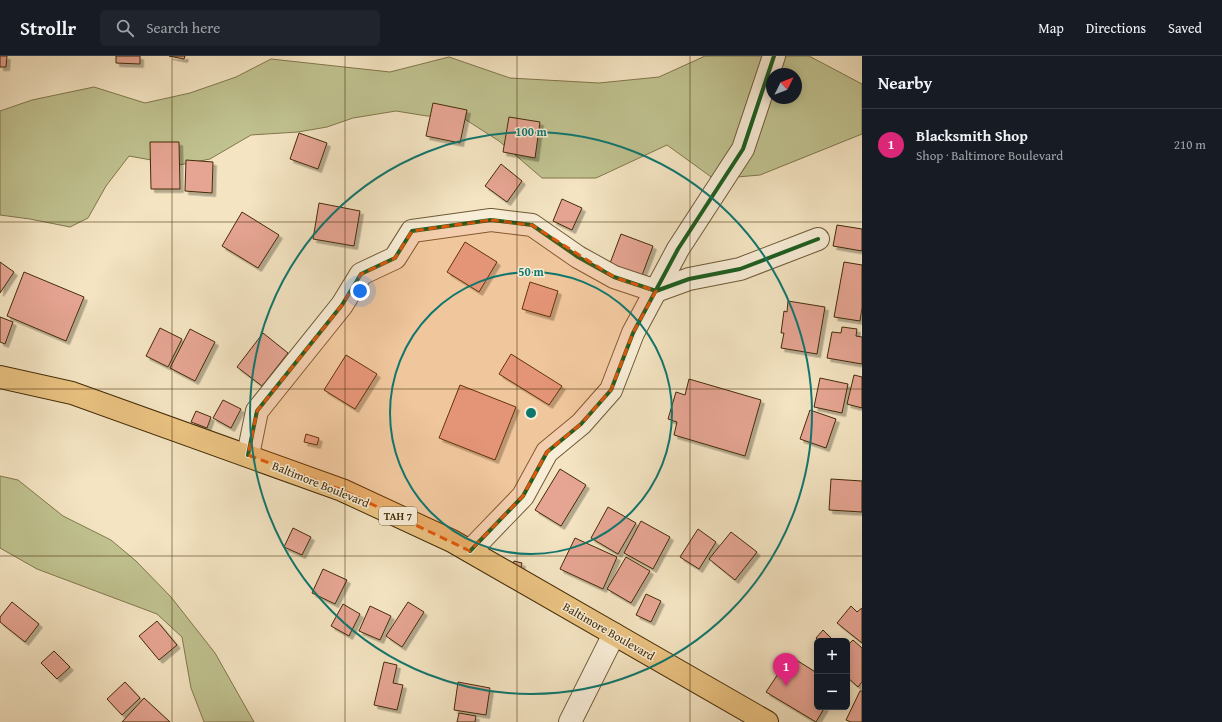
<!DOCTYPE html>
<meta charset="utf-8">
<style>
body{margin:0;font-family:"Gentium Book Plus",serif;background:#20242c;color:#f1f3f6}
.controls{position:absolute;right:12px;bottom:12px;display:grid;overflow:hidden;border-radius:6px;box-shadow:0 2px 10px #0003}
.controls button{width:36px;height:36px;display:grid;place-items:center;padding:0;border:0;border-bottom:1px solid #363941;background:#171b24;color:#f1f3f6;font:20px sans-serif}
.compass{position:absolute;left:766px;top:12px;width:36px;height:36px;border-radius:50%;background:#171b24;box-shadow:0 2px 10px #0003;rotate:48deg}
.you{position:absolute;left:360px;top:235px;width:14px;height:14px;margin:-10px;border:3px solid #fff;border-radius:50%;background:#1a73e8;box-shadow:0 0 0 6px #1a73e833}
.badge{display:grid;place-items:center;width:26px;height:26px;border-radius:50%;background:#db2777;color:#fff;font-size:13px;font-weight:700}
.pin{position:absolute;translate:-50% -33px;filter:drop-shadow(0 1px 2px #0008)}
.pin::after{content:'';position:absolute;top:21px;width:14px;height:12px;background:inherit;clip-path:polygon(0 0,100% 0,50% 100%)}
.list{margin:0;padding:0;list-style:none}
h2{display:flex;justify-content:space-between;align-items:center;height:52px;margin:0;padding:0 16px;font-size:17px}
h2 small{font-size:13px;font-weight:400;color:#9ea1a6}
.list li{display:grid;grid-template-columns:26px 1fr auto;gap:12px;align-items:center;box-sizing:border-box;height:72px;padding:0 16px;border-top:1px solid #363941}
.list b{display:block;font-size:15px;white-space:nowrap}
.list p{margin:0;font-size:13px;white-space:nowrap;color:#9ea1a6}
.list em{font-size:13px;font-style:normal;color:#9ea1a6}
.icon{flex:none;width:22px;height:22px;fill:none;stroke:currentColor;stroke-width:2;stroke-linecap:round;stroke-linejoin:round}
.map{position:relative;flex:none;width:862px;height:666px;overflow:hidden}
header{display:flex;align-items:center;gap:24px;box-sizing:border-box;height:56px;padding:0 20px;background:#171b24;border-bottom:1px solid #363941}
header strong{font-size:19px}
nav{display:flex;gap:22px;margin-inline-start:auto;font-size:14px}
.search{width:280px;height:36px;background:#20242c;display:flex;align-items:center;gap:10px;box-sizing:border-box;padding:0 14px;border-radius:6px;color:#9ea1a6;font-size:15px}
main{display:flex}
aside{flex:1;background:#171b24}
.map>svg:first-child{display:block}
.green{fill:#c0c290;stroke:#82774c;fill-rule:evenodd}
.building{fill:#e6a593;stroke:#432c07;filter:url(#shadow)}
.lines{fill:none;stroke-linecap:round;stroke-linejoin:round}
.street-casing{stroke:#6f5a36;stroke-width:24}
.highway-casing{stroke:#432c07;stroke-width:24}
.street{stroke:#f8edd7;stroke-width:22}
.highway{stroke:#eac281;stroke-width:22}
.cycleway-casing{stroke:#f8edd7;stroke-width:6}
.cycleway{stroke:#1b5e20;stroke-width:4}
.marked{fill:#e0570c;fill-opacity:0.2;stroke:#e0570c;stroke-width:3;stroke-dasharray:8 5;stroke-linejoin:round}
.grid{fill:none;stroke:#432c07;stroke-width:1;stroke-opacity:0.55}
.ring{fill:none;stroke:#0f766e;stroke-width:2}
.labels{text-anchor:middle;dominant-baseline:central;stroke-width:3;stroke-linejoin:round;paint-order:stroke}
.shield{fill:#f8edd7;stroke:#796645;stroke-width:1}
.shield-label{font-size:11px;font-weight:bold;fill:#432c07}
.street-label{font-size:12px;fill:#432c07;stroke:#f8edd7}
.centre{fill:#0f766e;stroke:#f8edd7;stroke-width:2}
.ring-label{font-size:12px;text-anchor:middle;font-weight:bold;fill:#0f766e;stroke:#f8edd7;stroke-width:3;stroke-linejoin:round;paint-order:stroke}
</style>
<header>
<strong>Strollr</strong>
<div class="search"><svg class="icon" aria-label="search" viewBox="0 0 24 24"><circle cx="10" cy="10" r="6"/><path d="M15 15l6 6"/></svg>Search here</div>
<nav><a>Map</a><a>Directions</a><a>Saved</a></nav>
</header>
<main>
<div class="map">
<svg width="862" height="666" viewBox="0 0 862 666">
<defs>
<filter id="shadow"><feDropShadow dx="3.5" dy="3.5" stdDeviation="0" flood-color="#0004"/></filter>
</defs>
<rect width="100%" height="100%" fill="#f4e4c2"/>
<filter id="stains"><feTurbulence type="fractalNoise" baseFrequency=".005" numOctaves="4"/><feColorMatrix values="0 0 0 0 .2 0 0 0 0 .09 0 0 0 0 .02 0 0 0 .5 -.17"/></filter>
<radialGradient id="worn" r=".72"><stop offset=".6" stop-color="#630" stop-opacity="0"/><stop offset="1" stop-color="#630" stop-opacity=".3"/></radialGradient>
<!-- green -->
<g class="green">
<path d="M705,0H809L862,28V78L760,119L714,123L667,89L596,122H542L499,85L460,60H427L396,55L353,62L327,71L298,76L251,79L210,103L179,109L129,100L106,130L88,162L70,171L30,163L0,159V55L32,44L94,31L145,47L190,37L236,21L271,3L390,16L449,1L510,22L599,27L659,21ZM772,18H796V42H772Z"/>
<polygon points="0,420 18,424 63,460 111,484 136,505 171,541 215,597 254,666 204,666 191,632 182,581 157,558 37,513 0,492"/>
</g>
<!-- building -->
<g class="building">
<polygon points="0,0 7,0 6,11 0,11"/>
<polygon points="116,0 140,0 140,8 116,7"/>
<polygon points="169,0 185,0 184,3"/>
<polygon points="433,47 467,54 460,87 426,80"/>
<polygon points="509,61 540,66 535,102 503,96"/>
<polygon points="299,77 327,87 318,113 290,103"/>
<polygon points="150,86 179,86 180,133 151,133"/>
<polygon points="186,104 213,106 212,137 185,135"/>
<polygon points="501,108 522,125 507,146 485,130"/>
<polygon points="562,143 582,152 572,174 553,165"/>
<polygon points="319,147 360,155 354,190 313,183"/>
<polygon points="242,156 279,179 258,212 222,190"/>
<polygon points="837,169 862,173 862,195 833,190"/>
<polygon points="621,178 653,190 641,222 609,210"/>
<polygon points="465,186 497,206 479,236 447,216"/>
<polygon points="0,206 14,216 0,237"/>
<polygon points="844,206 862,209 862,252 860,265 834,261"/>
<polygon points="24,216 84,241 66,285 7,260"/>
<polygon points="530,226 558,235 550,261 522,253"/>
<polygon points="788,245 825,251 817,298 781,292 784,277 781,277 784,255 787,256"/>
<polygon points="0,261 13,266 5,288 0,286"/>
<polygon points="842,271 857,273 856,280 862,281 862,308 827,302 832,276 841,277"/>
<polygon points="160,272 182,283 168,311 146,300"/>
<polygon points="190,273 215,286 195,325 170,312"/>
<polygon points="263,277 288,297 262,330 237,311"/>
<polygon points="511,298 562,330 549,349 499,318"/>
<polygon points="346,299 377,318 355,353 324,334"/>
<polygon points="854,319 862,321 862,352 847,348"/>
<polygon points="820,322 848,328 842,357 814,351"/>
<polygon points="689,323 761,344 745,400 674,379 677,366 668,363 676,336 685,339"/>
<polygon points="460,329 516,351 495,404 439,382"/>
<polygon points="223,344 241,353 231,372 213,362"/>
<polygon points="810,354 836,363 826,392 800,383"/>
<polygon points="196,355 211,361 207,372 191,366"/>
<polygon points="306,378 319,382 317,389 304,386"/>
<polygon points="560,413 586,429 561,470 535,454"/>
<polygon points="831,423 862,425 862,456 829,454"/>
<polygon points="608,451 636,467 618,498 591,482"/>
<polygon points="641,465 670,481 653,513 624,497"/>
<polygon points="293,472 311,481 302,499 284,491"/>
<polygon points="698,473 716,486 699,513 680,501"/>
<polygon points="731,476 757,496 735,524 709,503"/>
<polygon points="575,482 617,501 603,533 560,513"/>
<polygon points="626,501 650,515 631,547 607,533"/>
<polygon points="514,505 522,507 520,515 512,513"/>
<polygon points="323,513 347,524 335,548 312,537"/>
<polygon points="646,538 661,545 651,566 636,559"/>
<polygon points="12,546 39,568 25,586 0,566 0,561"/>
<polygon points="408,546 424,556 402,591 386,580"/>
<polygon points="343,548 360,558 349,580 331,570"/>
<polygon points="370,550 391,560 380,584 359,575"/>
<polygon points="851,550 857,556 862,552 862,587 837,567"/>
<polygon points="157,565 177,589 159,604 139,580"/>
<polygon points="823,574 833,584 832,585 819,585 816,582"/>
<polygon points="853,584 862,592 862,626 858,631 847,621 847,590"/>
<polygon points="54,595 70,611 57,623 41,607"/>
<polygon points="790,600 817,617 817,651 825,651 816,666 766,636"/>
<polygon points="384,606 397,609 393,627 403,629 397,654 374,649"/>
<polygon points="125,626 140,642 122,659 107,643"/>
<polygon points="458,626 490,632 486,659 454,654"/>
<polygon points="860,635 862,635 862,666 851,666 846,664"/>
<polygon points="144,642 170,666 122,666"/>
<polygon points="459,657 476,660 475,666 457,666"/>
</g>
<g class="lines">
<!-- street casing -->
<g class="street-casing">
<g id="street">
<polyline points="248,399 257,355 342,249 361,218 395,202 412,175 491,164 532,169 578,201 614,221 656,235 689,223 740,213 818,183"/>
<polyline points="470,495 523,440 547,396 581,368 611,334 633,277 678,193 743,93 774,0"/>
<polyline points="570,666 614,578"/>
</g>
</g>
<!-- highway casing -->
<g class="highway-casing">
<polyline id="highway" points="0,321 72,337 342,434 452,485 767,666"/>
</g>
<!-- street -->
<use href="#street" class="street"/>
<!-- highway -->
<use href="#highway" class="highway"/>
<!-- cycleway casing -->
<g class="cycleway-casing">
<g id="cycleway">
<polyline points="248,399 257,355 342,249 361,218 395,202 412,175 491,164 532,169 578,201 614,221 656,235 689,223 740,213 818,183"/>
<polyline points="470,495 523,440 547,396 581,368 611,334 633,277 678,193 743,93 774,0"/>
</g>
</g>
<!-- cycleway -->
<use href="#cycleway" class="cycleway"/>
</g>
<!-- marked area -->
<path class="marked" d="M491,164L532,169L614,221L656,235L633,277L611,334L581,368L547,396L523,440L470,495L342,434L248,399L257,355L342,249L361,218L395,202L412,175Z"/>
<!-- grid -->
<path class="grid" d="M172,0V666M345,0V666M517,0V666M690,0V666M0,166H862M0,333H862M0,500H862"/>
<!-- distance rings -->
<g class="ring">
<circle cx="531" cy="357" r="141"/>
<circle cx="531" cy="357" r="281"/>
</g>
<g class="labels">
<!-- shield labels -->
<rect class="shield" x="379" y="451" width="38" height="18" rx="3"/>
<g class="shield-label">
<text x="398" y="460">TAH 7</text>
</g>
<!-- street labels -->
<g class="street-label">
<text transform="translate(321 428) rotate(22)">Baltimore Boulevard</text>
<text transform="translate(609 575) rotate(30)">Baltimore Boulevard</text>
</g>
</g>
<circle cx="531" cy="357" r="6" class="centre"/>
<g class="ring-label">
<text x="531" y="80">100 m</text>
<text x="531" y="220">50 m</text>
</g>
<rect width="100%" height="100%" filter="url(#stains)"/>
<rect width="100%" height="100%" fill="url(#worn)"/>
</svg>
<div class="controls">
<button>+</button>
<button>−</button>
</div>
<svg class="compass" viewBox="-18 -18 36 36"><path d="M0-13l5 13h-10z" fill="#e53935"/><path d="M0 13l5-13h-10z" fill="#9ea1a6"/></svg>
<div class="you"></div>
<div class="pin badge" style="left:786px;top:630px">1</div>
</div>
<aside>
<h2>Nearby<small></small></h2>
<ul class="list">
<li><span class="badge">1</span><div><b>Blacksmith Shop</b><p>Shop · Baltimore Boulevard</p></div><em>210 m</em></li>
</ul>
</aside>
</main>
